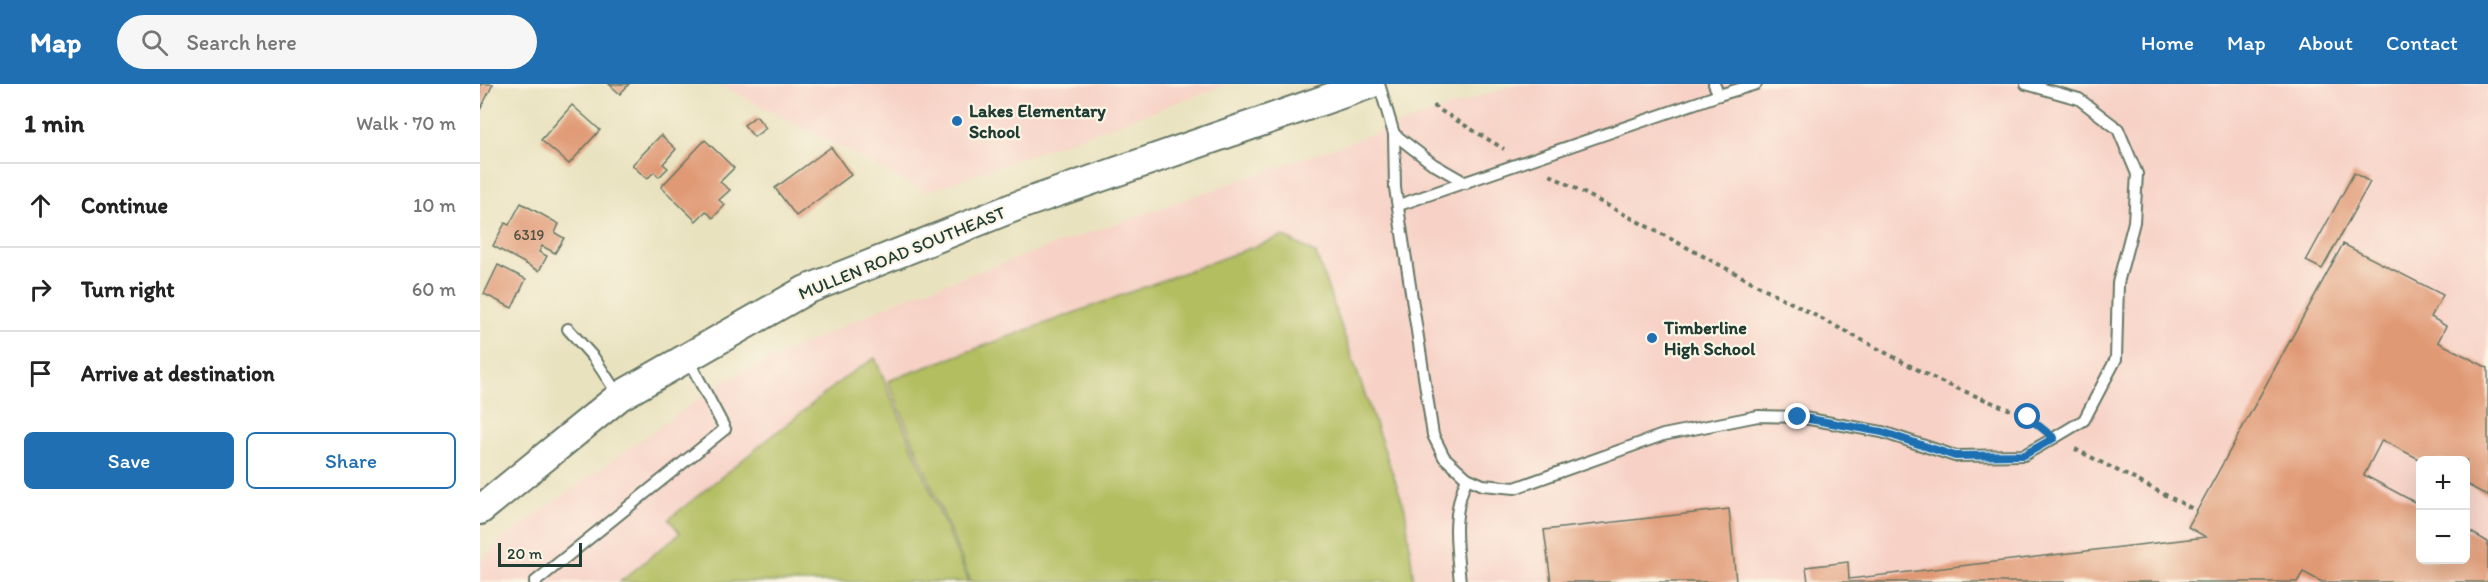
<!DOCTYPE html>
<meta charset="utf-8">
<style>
body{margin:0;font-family:Itim,sans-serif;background:#f6f6f6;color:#222}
.controls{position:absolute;right:18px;bottom:18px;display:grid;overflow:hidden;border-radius:9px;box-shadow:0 6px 24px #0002}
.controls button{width:54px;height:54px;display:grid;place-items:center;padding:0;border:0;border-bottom:2px solid #e0e0e0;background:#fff;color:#222;font:30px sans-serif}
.scale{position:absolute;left:18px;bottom:15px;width:84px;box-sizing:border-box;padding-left:6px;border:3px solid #1f3d34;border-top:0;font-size:16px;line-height:21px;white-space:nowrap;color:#1f3d34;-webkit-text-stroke:4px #fcf5e5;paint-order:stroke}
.stop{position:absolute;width:18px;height:18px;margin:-14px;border:4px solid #1f6fb2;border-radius:50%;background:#fff}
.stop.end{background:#1f6fb2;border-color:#fff;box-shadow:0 2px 6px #0008}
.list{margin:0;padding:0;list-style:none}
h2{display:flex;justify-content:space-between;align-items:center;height:78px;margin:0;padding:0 24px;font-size:26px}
h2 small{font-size:20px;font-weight:400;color:#767676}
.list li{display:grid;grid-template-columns:39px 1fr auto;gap:18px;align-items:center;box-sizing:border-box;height:84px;padding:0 24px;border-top:2px solid #e0e0e0}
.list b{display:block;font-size:22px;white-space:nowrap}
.list em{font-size:20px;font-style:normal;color:#767676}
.actions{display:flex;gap:12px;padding:18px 24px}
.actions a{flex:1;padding:14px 0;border:2px solid #1f6fb2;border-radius:9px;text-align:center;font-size:21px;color:#1f6fb2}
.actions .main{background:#1f6fb2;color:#fff}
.icon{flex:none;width:33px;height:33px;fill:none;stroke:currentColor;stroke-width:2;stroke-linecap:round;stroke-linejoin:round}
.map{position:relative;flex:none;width:2008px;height:498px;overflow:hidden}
header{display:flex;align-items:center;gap:36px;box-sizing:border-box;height:84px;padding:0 30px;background:#1f6fb2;color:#fff}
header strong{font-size:28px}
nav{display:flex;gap:33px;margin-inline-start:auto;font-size:21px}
.search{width:420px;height:54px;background:#f6f6f6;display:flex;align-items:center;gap:15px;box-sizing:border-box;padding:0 21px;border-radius:33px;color:#767676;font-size:22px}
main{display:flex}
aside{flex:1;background:#fff}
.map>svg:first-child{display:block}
.built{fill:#f7d1c6;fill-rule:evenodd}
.park{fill:#b2be60;stroke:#687e4a;stroke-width:1.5}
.building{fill:#e09975}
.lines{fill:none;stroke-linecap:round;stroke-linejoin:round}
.service-casing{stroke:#667765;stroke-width:14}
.tertiary-casing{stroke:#667765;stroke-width:32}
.path{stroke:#667765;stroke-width:4;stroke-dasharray:4.5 4.5;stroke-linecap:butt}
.service{stroke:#fff;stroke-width:10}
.tertiary{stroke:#fff;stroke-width:28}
.route{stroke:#1f6fb2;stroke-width:8}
.poi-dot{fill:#1f6fb2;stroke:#fcf5e5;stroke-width:2}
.labels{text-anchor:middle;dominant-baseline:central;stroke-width:4.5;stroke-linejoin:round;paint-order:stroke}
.number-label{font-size:15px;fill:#4f5444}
.poi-label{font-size:18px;font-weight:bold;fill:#1f3d34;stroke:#fcf5e5;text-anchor:start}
.street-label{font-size:18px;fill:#1f3d34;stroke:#fcf5e5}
</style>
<header>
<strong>Map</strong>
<div class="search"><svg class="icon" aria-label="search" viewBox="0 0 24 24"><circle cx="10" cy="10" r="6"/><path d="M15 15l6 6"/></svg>Search here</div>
<nav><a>Home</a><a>Map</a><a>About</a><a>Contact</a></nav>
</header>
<main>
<aside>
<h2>1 min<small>Walk · 70 m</small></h2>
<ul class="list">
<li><svg class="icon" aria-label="ahead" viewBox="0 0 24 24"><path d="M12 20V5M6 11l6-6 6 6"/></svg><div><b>Continue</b></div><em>10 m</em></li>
<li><svg class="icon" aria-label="right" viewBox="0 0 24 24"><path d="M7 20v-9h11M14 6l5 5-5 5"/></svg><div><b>Turn right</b></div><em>60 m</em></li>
<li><svg class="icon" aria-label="arrive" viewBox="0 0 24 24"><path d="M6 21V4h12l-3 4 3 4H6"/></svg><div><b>Arrive at destination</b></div></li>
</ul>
<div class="actions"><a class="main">Save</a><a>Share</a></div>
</aside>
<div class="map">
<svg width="2008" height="498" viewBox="0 0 2008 498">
<rect width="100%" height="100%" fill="#fcf5e5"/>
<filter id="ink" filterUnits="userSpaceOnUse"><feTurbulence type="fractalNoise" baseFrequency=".0167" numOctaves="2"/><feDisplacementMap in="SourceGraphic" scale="12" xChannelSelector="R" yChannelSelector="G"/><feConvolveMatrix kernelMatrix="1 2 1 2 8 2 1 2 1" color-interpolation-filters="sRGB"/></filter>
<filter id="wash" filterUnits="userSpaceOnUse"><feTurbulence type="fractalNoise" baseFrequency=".008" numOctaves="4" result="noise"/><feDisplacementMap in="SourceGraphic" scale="24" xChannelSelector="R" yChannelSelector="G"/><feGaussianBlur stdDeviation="1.35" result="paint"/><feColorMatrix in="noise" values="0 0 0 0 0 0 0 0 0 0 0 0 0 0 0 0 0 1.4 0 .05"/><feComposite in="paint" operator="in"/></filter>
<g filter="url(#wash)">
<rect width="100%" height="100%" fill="#e9e2bf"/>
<!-- built -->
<g class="built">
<polygon points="239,0 749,0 446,108"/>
<path d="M1036,0H2005L2008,1V498H0V479L21,456L244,297L429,212ZM1940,376H1986V476H1940Z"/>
</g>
<!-- park -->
<g class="park">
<polygon points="803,152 836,170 925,425 934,498 491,498 408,297"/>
<polygon points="395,274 489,498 140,498 200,449 189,435 368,291"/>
</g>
<g id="blocks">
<!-- building -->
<g class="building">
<polygon points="0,0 13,0 0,26"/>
<polygon points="129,0 149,0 140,10"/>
<polygon points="92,21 120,46 89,80 61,56"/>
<polygon points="276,32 286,44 274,53 264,41"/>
<polygon points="181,51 196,65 183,80 188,84 179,93 174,88 167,95 152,81"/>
<polygon points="225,56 254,84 240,98 250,106 239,116 245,121 233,134 226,127 216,137 181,103"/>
<polygon points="351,63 371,91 316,132 295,104"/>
<polygon points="1874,89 1890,98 1842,185 1826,177"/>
<polygon points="41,119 79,140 75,149 84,154 75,169 62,162 59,168 67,172 59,187 13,162 25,139 29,141"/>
<polygon points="1863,160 1963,211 1951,233 1966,242 1958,258 2008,284 2008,412 1986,400 1986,376 1941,376 1902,356 1884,391 1940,421 1940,476 1986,476 1986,445 2008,458 2008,498 1842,498 1823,488 1817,498 1328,498 1326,483 1368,478 1369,495 1726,453 1708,443"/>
<polygon points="18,181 46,195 32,224 4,210"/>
<polygon points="1249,425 1256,498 1071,498 1064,446"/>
</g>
</g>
</g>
<g filter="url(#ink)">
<use href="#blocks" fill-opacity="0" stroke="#667765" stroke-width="1.5"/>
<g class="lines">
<!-- service casing -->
<g class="service-casing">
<g id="service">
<polyline points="899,0 914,50 915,104 953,351 964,373 987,394 1003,401 1035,404 1183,351 1278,332 1318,333 1402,348 1475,372 1544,371 1574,354 1604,336 1636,275 1638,199 1654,138 1657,90 1638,45 1599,15 1546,0"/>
<polyline points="1234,0 1239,11 1276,0"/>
<polyline points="914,50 953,80 986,99"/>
<polyline points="919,121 1239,11"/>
<polyline points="88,245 114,274 139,312"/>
<polyline points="55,498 245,345 208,275"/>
<path d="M980,498C976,459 971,431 987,394"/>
</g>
</g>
<!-- tertiary casing -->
<g class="tertiary-casing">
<polyline id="tertiary" points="0,426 140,312 326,206 537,122 890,0"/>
</g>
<!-- path -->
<g class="path">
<polyline points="953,22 1024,65"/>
<polyline points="1070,91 1459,297 1548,333 1559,342"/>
<polyline points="1595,365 1717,427"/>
</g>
<!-- service -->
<use href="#service" class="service"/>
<!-- tertiary -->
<use href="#tertiary" class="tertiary"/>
</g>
</g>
<g class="lines" filter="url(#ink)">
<!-- route -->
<polyline class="route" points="1318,333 1402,348 1475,372 1544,371 1574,354 1548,333"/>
</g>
<!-- markers -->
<g class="poi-dot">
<circle cx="477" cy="37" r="6"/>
<circle cx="1172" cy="254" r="6"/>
</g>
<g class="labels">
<!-- number labels -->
<g class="number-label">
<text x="49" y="151">6319</text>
</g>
<!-- poi labels -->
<g class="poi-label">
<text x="489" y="27">Lakes Elementary<tspan x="489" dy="21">School</tspan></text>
<text x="1184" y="244">Timberline<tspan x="1184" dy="21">High School</tspan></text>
</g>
<!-- street labels -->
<g class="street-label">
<text transform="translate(422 169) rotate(-22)">MULLEN ROAD SOUTHEAST</text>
</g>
</g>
</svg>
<div class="controls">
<button>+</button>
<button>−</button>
</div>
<div class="scale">20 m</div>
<div class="stop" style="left:1548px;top:333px"></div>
<div class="stop end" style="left:1318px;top:333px"></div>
</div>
</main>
